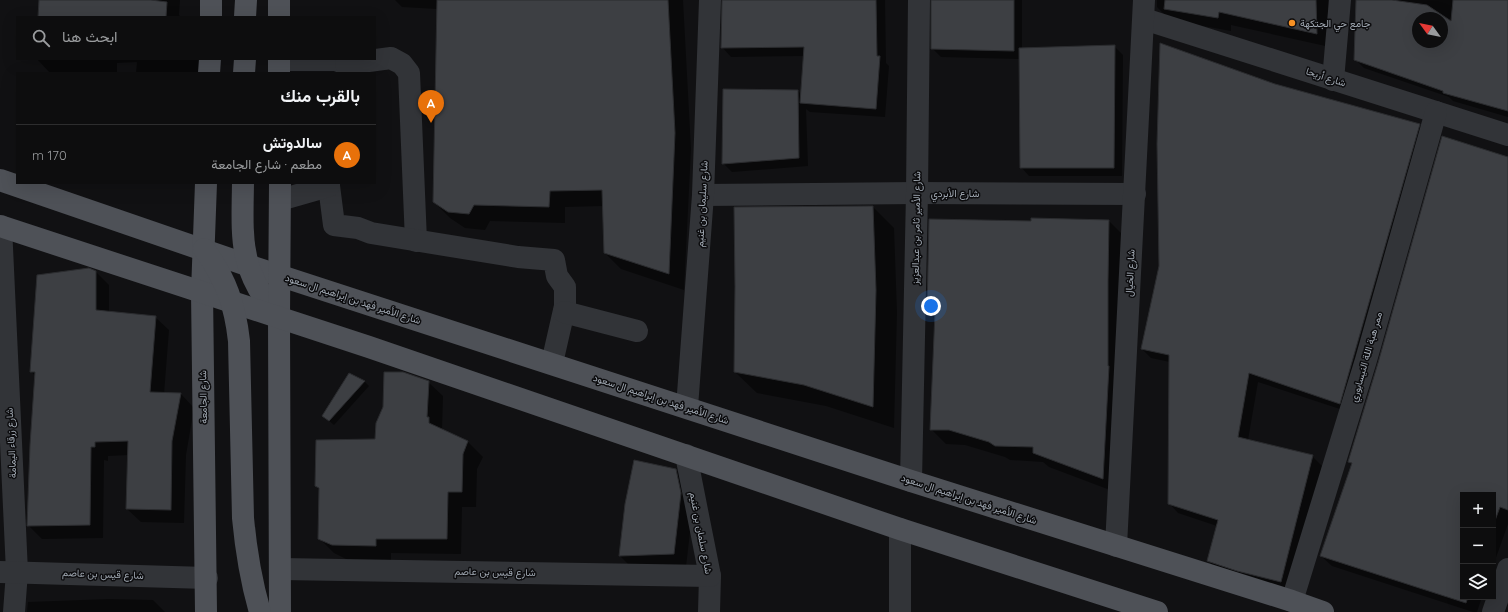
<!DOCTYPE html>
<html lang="ar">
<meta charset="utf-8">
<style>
body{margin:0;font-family:Quicksand,Vazirmatn,sans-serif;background:#1b1b1c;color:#f1f3f6;direction:rtl}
.controls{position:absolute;right:12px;bottom:12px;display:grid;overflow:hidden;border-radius:0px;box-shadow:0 4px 16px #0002}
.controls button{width:36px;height:36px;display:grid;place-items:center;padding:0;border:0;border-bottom:1px solid #2d2d2e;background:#0d0d0e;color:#f1f3f6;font:20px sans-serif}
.compass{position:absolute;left:1412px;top:12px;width:36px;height:36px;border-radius:50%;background:#0d0d0e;box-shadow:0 4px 16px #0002;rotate:303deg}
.you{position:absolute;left:931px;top:306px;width:14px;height:14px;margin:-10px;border:3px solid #fff;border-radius:50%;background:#1a73e8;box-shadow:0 0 0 6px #1a73e833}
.badge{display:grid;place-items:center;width:26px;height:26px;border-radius:50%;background:#0f766e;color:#fff;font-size:13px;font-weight:700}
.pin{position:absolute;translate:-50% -33px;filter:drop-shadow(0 1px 2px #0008)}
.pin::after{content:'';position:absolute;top:21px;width:14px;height:12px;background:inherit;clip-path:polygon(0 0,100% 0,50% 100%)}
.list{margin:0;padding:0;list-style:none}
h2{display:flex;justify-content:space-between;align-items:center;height:52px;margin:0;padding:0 16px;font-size:17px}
h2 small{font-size:13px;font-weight:400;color:#9a9c9e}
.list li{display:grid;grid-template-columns:26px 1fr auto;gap:12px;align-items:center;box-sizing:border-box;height:60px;padding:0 16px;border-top:1px solid #2d2d2e}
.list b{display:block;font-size:15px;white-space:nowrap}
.list p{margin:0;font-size:13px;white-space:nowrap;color:#9a9c9e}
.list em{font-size:13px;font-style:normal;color:#9a9c9e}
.icon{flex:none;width:22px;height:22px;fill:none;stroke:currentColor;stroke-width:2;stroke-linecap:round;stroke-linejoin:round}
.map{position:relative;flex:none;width:1508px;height:612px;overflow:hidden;direction:ltr}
.search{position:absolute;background:#0d0d0e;box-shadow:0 4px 16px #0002;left:16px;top:16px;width:360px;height:44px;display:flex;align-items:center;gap:10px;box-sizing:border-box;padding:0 14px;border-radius:0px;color:#9a9c9e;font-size:15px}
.panel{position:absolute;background:#0d0d0e;box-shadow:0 4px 16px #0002;left:16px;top:72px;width:360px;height:112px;border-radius:0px;direction:rtl}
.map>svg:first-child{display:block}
.shadow{fill:#0007;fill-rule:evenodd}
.building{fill:#3d3f43;stroke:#2b2c2f;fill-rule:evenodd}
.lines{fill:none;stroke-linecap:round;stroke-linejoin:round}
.minor{stroke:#323438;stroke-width:22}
.major{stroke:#4e5157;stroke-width:22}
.poi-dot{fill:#f89124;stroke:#0c0c0e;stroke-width:1.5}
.labels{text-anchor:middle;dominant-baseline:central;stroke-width:3;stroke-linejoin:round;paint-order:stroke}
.poi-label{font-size:10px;fill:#a2aab4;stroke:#0c0c0e;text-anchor:start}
.street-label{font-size:10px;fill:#a2aab4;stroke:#0c0c0e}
</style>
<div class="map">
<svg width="1508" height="612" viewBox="0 0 1508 612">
<rect width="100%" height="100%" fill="#111113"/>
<!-- shadow -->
<g class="shadow">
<polygon points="40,0 180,0 179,15 181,17 39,17"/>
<polygon points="395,0 683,0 691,149 684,290 621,269 605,253 603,206 565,207 565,223 490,221 485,230 465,228 450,218 434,202 437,9 402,7"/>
<polygon points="724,0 885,0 886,63 889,66 885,117 810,112 806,109 808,166 732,172 723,163 798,91 801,94 804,56 731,57 722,47"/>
<polygon points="932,0 1022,0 1022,49 1114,46 1123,55 1122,176 1029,176 1021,167 1020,59 941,57 932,48"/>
<polygon points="1157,0 1328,0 1330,47 1231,25 1231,31 1170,20 1157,7"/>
<path d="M1357,0H1508V117L1453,101L1449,97L1364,68L1355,59ZM1418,18H1442V42H1418Z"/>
<polygon points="37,59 198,59 202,63 202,73 136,73 137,62 117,63 117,73 50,73"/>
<polygon points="1275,85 1419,125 1428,134 1349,412 1258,382 1248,440 1312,456 1322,466 1291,590 1218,570 1208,561 1217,526 1178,513 1169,503 1170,362 1151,358 1142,349"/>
<polygon points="1508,158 1508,524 1493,566 1493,495 1463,495 1463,597 1482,597 1477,612 1473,612 1332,566 1321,556 1352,464 1349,461"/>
<polygon points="873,207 894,228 897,312 894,428 826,406 757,393 735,372"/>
<polygon points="1109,221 1124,236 1118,493 1049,467 1043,462 1010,460 1005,457 965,445 946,444 931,429 935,319 928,312"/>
<polygon points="95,271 109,285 109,312 155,317 169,330 164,394 181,394 194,408 186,455 184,523 141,522 127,509 129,455 108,456 108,461 104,460 103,538 42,539 28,525 35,376 31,371"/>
<polygon points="350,375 365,382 369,386 334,425 327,419"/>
<polygon points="428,382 443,396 442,430 468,442 483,457 477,469 476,507 462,507 461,554 391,553 391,560 348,560 334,553 319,538 320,491 316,486 376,440"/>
<polygon points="676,470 688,483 693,506 686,567 632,568 620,556"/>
<polygon points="109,599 153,600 165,612 27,612 28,602"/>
</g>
<!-- building -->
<g class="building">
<polygon points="39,0 151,0 167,2 166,17 38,17"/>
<polygon points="437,0 668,0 675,133 669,274 604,253 602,190 550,191 549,207 474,205 469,214 448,212 433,202"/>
<polygon points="722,0 876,0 877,56 880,56 876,109 800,103 804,47 721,48"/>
<polygon points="931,0 1014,0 1014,51 931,49"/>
<polygon points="1165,0 1316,0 1317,34 1219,12 1218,18 1164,9"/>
<path d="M1356,0H1392L1427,5L1451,21L1453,0H1508V111L1443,93V91L1354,60ZM1418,18H1442V42H1418Z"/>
<polygon points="1160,43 1275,84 1420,124 1340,404 1249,373 1238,437 1313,455 1281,582 1237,571 1207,561 1218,520 1168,504 1169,355 1141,349 1159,266 1157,144"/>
<polygon points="1115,45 1114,168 1020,168 1019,48"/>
<polygon points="723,89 798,90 799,158 722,164"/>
<polygon points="1442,136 1508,157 1508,510 1500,507 1493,526 1493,495 1463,495 1463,597 1468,597 1466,603 1320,556 1352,463 1348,462 1378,363"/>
<polygon points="873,206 876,290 873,407 804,385 734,372 735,287 734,207"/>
<polygon points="1031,218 1109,220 1108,281 1108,366 1109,366 1103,479 1033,453 1033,447 995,446 989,442 949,430 930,430 935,312 927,312 929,219 1031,221"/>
<polygon points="89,268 96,271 96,310 156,316 150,392 181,393 172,441 171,510 126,509 128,441 95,442 95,447 91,447 90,525 27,526 30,445 35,372 30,372 37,275"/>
<polygon points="384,372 403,372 429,381 427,417 429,417 429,423 468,441 463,454 462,492 448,492 447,539 376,539 376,546 332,545 318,539 319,488 315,486 316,440 375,439 376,423 383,407"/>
<polygon points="349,373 365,381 329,421 322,416"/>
<polygon points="634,460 676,469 681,493 674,554 619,556 625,504"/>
</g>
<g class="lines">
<!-- minor -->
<g class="minor">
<polyline points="1144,19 1508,135"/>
<polyline points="279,60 336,60 346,64 347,73"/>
<polyline points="346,64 391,58 402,64 409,73 416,241"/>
<polyline points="1333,80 1340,0"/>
<polyline points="329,186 334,225 358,228 371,233 518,257 554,260 557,276 565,287 565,306 552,363"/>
<polyline points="703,195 917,193 1135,194"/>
<polyline points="280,200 329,186 329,183"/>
<polyline points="1,226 17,572 14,612"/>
<polyline points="564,312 637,331"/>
<polyline points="687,407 703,195 710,0"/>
<polyline points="686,455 710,576 709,612"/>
<polyline points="911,481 917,193 919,0"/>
<polyline points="900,529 900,612"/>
<polyline points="1116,546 1144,0"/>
<polyline points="281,569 710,576"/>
<polyline points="0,572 207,578"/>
<polyline points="1292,601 1366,360 1436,112"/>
<polyline points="1493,612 1508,569"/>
</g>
<!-- major -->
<g class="major">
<polyline points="211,17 211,0"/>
<polyline points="245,17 246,0"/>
<polyline points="279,17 279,0"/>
<polyline points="279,59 279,73"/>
<polyline points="209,73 210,59"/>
<polyline points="244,73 245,59"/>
<polyline points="0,180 247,265 911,481 1292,601 1323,612"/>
<polyline points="206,183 202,292 206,612"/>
<path d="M243,183C242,242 239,270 279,318"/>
<polyline points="280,183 279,318 280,612"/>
<polyline points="0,226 369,347 900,529 1157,612"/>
<path d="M204,249C226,279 235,305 239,341L243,518C246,550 251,581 260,612"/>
</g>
</g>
<!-- markers -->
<circle class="poi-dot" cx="1292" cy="23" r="4"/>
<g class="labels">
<!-- poi labels -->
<g class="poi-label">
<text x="1300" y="23">جامع حي الجتكهة</text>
</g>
<!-- street labels -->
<g class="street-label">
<text transform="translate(1326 77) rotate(18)">شارع أريحا</text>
<text x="955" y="193">شارع الأبردي</text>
<text transform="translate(702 204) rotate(-87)">شارع سليمان بن غنيم</text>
<text transform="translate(916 228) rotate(-89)">شارع الأمير ثامر بن عبدالعزيز</text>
<text transform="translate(1130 273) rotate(-87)">شارع الخيال</text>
<text transform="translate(353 299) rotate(18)">شارع الأمير فهد بن إبراهيم ال سعود</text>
<text transform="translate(1366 357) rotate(-74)">ممر هبة اللة النيسابوري</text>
<text transform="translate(203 397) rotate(-91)">شارع الجامعة</text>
<text transform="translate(661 399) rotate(18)">شارع الأمير فهد بن إبراهيم ال سعود</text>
<text transform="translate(11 443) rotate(-93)">شارع زرقاء اليمامة</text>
<text transform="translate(969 499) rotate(18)">شارع الأمير فهد بن إبراهيم ال سعود</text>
<text transform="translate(701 533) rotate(79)">شارع سلمان بن غنيم</text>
<text transform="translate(495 572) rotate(1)">شارع قيس بن عاصم</text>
<text transform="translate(103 574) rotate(2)">شارع قيس بن عاصم</text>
</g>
</g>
</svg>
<div class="controls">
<button>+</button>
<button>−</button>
<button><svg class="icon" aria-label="layers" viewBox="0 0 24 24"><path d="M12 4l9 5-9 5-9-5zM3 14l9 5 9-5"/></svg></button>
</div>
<svg class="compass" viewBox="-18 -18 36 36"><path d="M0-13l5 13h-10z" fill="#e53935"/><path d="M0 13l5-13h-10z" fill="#9a9c9e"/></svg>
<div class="you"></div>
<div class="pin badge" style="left:431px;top:123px;background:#e8710a">A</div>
<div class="search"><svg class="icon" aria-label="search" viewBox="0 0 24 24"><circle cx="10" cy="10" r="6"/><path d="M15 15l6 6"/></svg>ابحث هنا</div>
<section class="panel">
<h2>بالقرب منك<small></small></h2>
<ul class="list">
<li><span class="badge" style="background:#e8710a">A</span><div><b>سالدوتش</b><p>مطعم · شارع الجامعة</p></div><em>170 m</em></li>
</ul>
</section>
</div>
